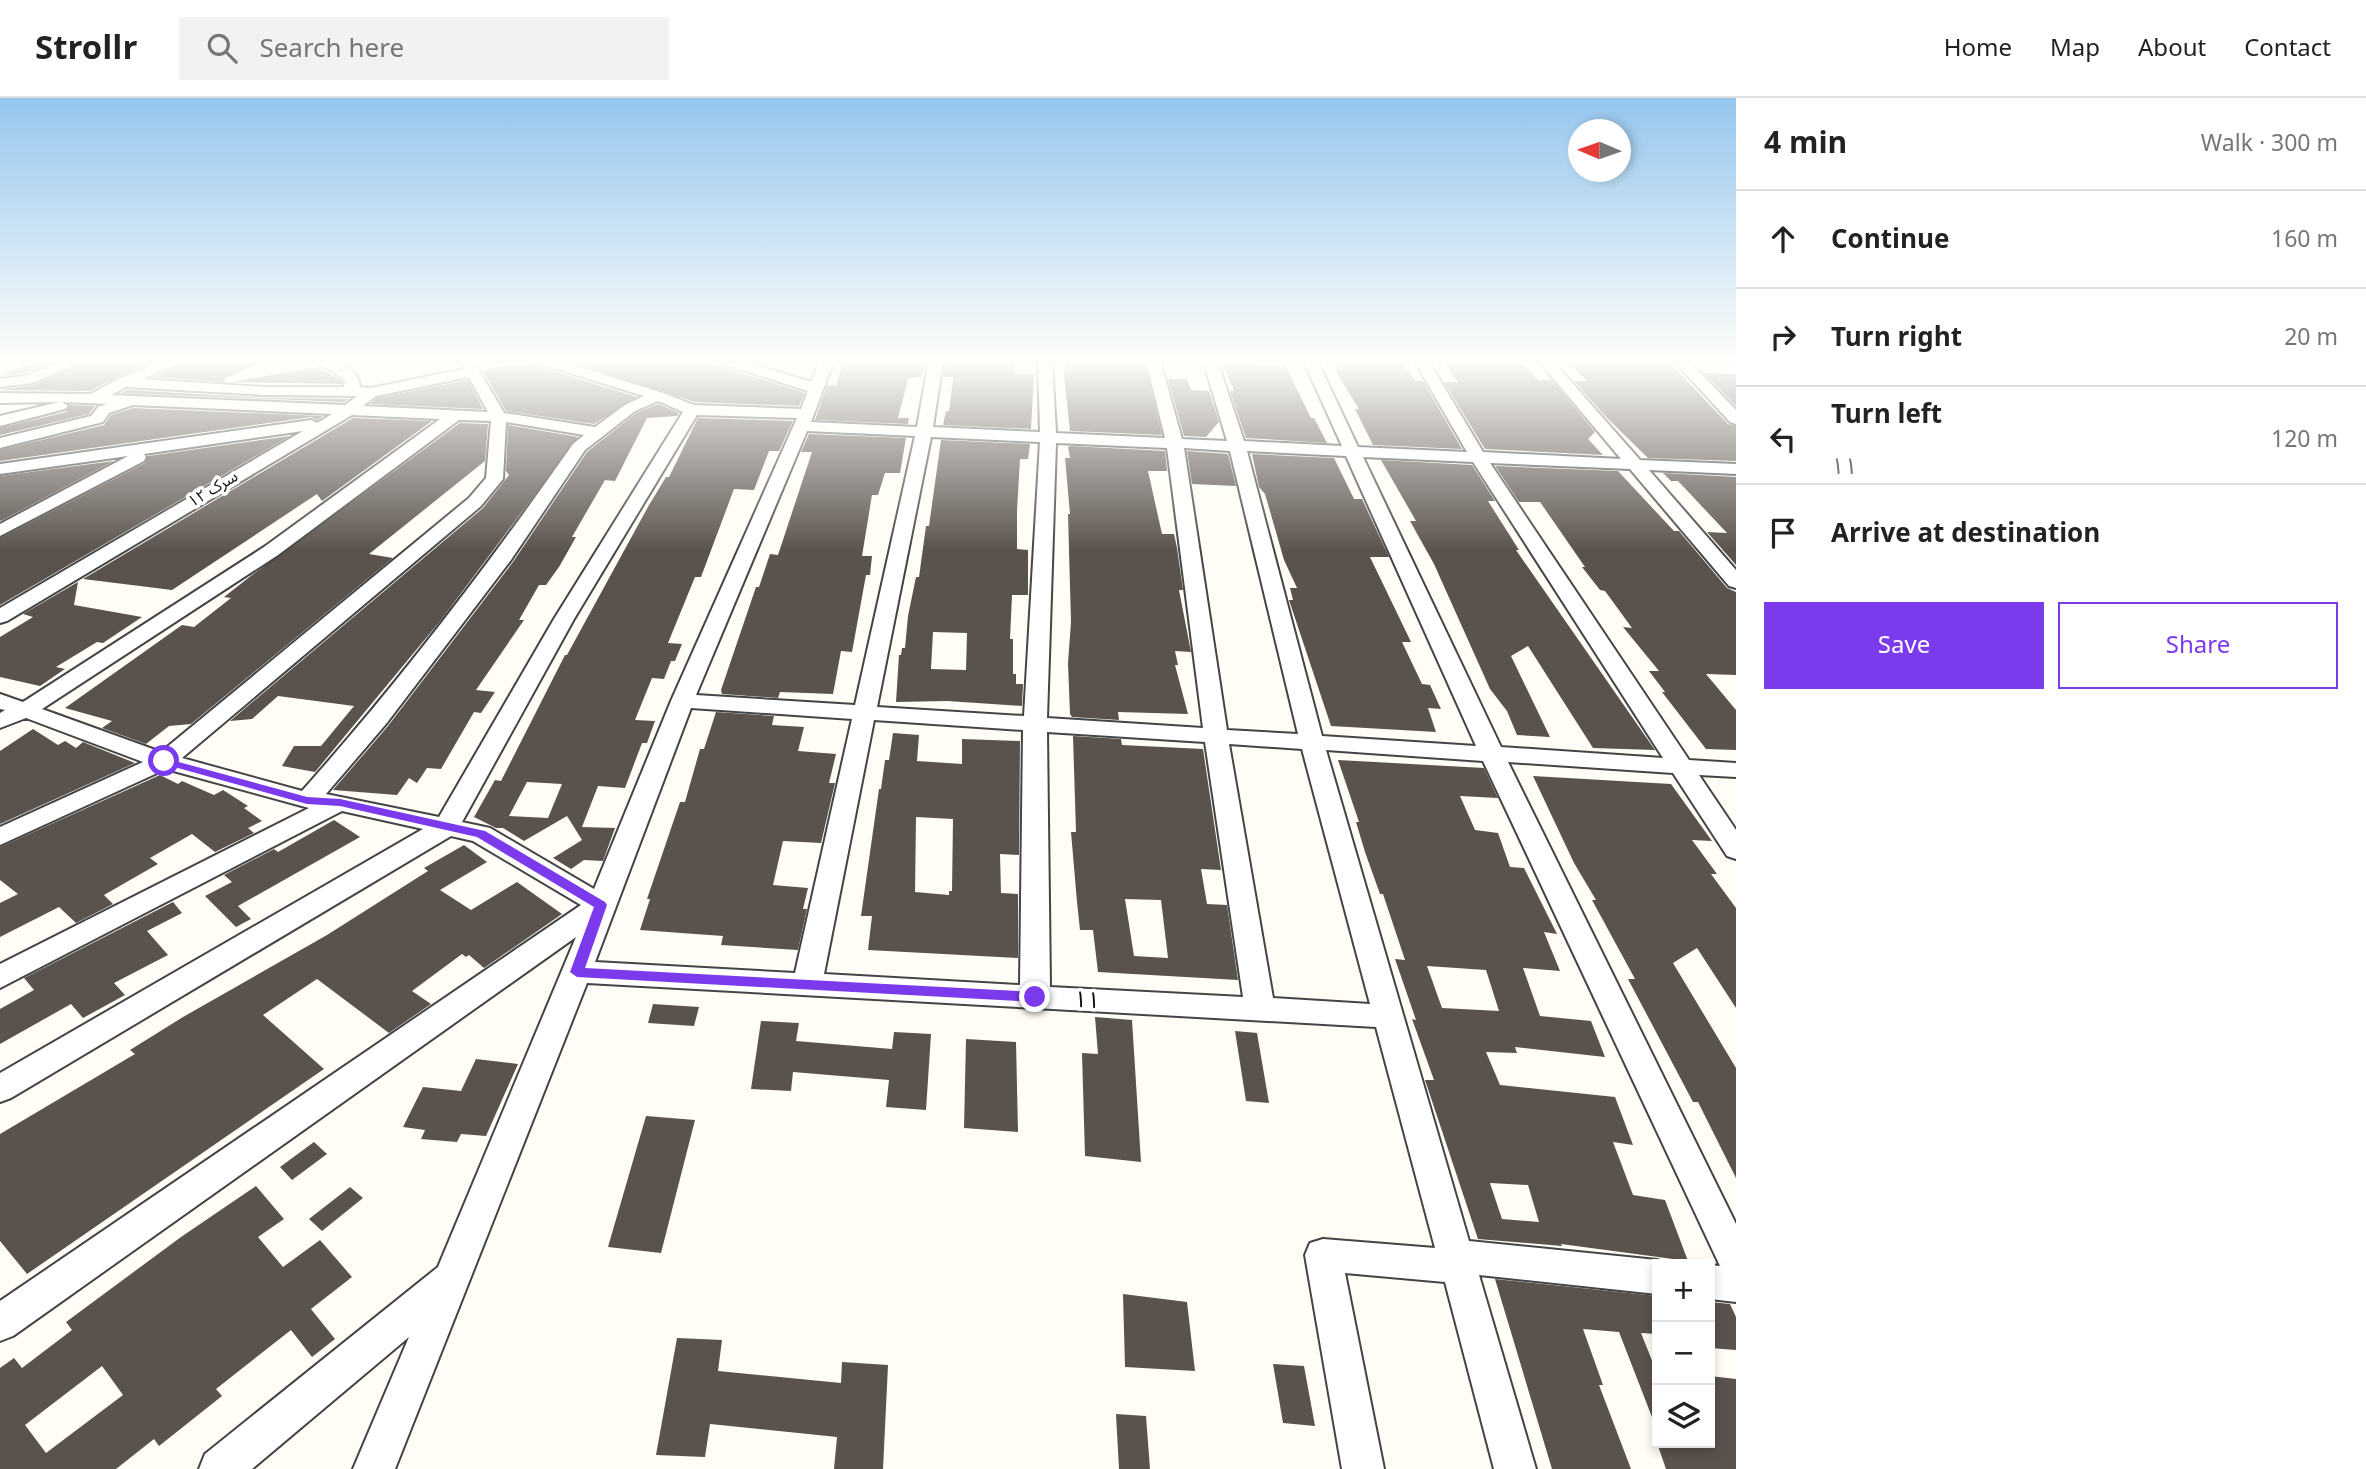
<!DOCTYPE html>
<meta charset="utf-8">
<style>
body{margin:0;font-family:Georgia,"Noto Sans Arabic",serif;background:#f2f2f2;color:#222}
.controls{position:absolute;right:21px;bottom:21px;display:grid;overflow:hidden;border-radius:0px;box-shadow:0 4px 10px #0003}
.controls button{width:63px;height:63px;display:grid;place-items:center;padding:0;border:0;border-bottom:2px solid #e0e0e0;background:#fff;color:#222;font:35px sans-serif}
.compass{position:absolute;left:1568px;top:21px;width:63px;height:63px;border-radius:50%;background:#fff;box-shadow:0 4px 10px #0003;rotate:272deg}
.stop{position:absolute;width:21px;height:21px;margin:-16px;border:5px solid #7c3aed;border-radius:50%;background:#fff}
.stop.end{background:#7c3aed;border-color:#fff;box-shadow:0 2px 7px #0008}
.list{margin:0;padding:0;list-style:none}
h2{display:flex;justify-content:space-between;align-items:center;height:91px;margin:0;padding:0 28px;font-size:30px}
h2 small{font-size:23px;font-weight:400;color:#767676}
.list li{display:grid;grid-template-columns:46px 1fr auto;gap:21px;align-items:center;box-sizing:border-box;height:98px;padding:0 28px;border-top:2px solid #e0e0e0}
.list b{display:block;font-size:26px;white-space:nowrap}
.list p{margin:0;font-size:23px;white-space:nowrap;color:#767676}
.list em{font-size:23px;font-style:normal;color:#767676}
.actions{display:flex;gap:14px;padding:21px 28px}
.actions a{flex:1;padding:16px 0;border:2px solid #7c3aed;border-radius:0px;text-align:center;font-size:24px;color:#7c3aed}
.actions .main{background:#7c3aed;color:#fff}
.icon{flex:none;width:38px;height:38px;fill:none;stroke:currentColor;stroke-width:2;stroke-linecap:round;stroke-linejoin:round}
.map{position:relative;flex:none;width:1736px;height:1371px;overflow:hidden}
header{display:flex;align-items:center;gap:42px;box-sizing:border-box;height:98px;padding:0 35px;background:#fff;border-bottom:2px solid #e0e0e0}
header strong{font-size:33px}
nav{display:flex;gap:38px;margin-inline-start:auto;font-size:24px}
.search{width:490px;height:63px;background:#f2f2f2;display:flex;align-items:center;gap:18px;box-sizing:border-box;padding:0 24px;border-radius:0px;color:#767676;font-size:26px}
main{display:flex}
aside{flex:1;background:#fff}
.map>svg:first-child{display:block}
.building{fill:#5a524d;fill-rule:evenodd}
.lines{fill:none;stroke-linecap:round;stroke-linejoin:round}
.minor-casing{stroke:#444;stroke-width:4}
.minor{fill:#fff;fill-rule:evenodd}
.route{fill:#7c3aed}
.labels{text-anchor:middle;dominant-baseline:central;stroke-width:7;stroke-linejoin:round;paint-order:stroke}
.far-street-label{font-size:16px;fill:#111;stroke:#fff}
.near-street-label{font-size:23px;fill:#111;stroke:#fff}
</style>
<header>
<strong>Strollr</strong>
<div class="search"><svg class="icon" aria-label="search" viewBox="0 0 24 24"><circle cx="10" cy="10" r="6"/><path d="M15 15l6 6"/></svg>Search here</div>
<nav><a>Home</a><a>Map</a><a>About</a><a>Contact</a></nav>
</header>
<main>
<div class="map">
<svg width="1736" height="1371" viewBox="0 0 1736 1371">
<rect width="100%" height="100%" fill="#fffdf5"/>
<!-- building -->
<g class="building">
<polygon points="39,262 60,262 23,275 0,278"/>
<polygon points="88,262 159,262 117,279 90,293 0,292 33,287"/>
<polygon points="187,262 266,262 224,281 225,284 154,279"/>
<polygon points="523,262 533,262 537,268 637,299 594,326 506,313 483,273 515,266 522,269"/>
<polygon points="565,262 711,262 719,268 805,295 799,308 695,304"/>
<polygon points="844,262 926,262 923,278 908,281 898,320 909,320 908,326 815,322 827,287 836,288"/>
<polygon points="945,262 997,265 997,262 1015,262 1015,276 1034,276 1031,331 943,327 946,313 949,313 953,282 953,279 943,279"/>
<polygon points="1066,262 1144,262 1162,337 1070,333 1064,277"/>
<polygon points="1226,262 1251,262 1253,266 1285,267 1311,320 1314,320 1327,345 1246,340 1230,293 1234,293 1222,265 1227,265"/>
<polygon points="1333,262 1401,263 1416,283 1423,283 1462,351 1373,347 1355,311 1359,311 1334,271 1338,271"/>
<polygon points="1442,262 1521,262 1538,282 1552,282 1595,334 1588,341 1603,357 1485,351 1444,284 1458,284"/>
<polygon points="1565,262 1667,262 1728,326 1736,328 1736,363 1648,360 1608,321 1574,283 1587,283"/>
<polygon points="317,269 342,283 342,286 231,284"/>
<polygon points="1704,275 1736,276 1736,308"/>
<polygon points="1168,281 1187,281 1191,292 1209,293 1219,324 1206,339 1184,338"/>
<polygon points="468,282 483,311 370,306 377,300"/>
<polygon points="127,292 264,300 349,301 344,304 121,295"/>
<polygon points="658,306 679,315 677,318 647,320 615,383 605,382 572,439 576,439 559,469 546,487 539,487 519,522 524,522 476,592 495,594 481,615 474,614 441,671 427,670 417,685 409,680 397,697 333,692 388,628 513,464 587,354 636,315"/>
<polygon points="70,307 95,308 89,316 0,337 0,330 66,314"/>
<polygon points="133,310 323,318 317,322 311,319 0,363 0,352 104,327 111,317"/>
<polygon points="353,320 432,323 322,403 317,396 172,492 83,481"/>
<path d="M698,320L793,323L779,353H769L754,392L734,391L701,479H695L668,545L682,546L675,563H671L664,581L652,580L635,622L655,623L647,645H642L625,690L598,688L582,729L615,730L603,763L584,762L571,771L553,760L582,742L567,718L524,743L503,730H496L474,719L495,682L501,683L565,557H567L649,407L666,379H669ZM527,684L562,686L548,720L509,718Z"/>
<polygon points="460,325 488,326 485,363 369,456 393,460 191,626 169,628 146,646 102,630 112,623 65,610 182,527 194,529 231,500 224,499 252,477"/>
<polygon points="508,327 578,339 441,522 315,674 282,668 294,648 321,648 354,608 278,598 252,621 230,623 483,410 509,377 506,373"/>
<polygon points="809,336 906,340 900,375 885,375 878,397 872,397 862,458 872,458 870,477 866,477 852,554 841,553 833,596 780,594 778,600 722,596 721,592 756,489 759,489 770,456 778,457 812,354 801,354"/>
<polygon points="290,338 0,507 0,440 145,365 148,358"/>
<path d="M941,342L1030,346L1028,361H1020L1017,413V451L1028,452V497H1012L1010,541H1013V576H1016V586H1023L1022,608L947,603L896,604L899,557H901L902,550H905L908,518L916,479H919L926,428H929ZM933,534L967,535L966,572L931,571Z"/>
<polygon points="1071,348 1165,353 1167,373 1148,373 1162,436 1174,436 1177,450 1183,492 1179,492 1191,554 1175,553 1178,567 1175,567 1188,616 1118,614 1119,622 1072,619 1070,616 1068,565 1071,524 1068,416 1070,416 1065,360 1070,360 1068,349"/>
<polygon points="1187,353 1228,356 1236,388 1192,386"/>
<polygon points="1252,356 1334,360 1354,401 1362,401 1389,459 1370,459 1411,544 1402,544 1422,586 1430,587 1441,611 1428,610 1436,634 1331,628 1289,502 1293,502 1290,490 1297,490 1284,462 1265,396 1259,389"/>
<polygon points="1381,362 1472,367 1495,403 1488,403 1519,452 1516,452 1655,652 1593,650 1528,548 1511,558 1550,639 1517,637 1507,613 1490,591 1434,466 1410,423 1416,423"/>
<polygon points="114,363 1,423 0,422 0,378"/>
<polygon points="1495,368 1618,373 1674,433 1679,433 1727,490 1736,494 1736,577 1706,576 1736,612 1736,652 1706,651 1662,594 1665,594 1649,573 1659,573 1623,529 1632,530 1605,493 1600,492 1582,469 1585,469 1540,404 1519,404"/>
<polygon points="1663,375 1736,379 1736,467 1707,434 1727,435 1678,383 1671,383"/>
<polygon points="78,484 74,507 142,519 103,545 97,544 56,569 65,571 40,588 0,579 0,539 33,519 23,516"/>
<polygon points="716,614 774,618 772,627 804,629 798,653 836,656 829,685 835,685 821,745 783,743 773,787 808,790 803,811 807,811 798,852 721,847 723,838 640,832 650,801 647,801 680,704 685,704 700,651 704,651"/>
<polygon points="33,631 58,647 65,643 76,650 83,644 135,665 0,726 0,653"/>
<path d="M893,635L919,637L917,663L962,666V641L1020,643L1019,757L1000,756L1001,795L1018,796V860L868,852L872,818H861L879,691H881L885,662H889ZM916,719L953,721L952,793H949V797L915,794Z"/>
<path d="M1073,638L1121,641L1122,647L1203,651L1221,772L1201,771L1207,806L1227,807L1238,882L1098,874L1093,832H1080L1077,804L1071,734H1076ZM1125,801L1161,802L1168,860L1134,858Z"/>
<path d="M1338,662L1484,670L1498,700L1460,698L1475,732L1498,735L1510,769L1524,770L1557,836L1544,834L1560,873L1523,870L1540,918L1591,923L1605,959L1515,949L1517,955L1486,954L1500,987L1615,999L1633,1047L1613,1044L1633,1097L1665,1102L1688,1163L1561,1146L1562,1148L1478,1141L1425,982H1434L1412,921L1416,922L1395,861L1405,862L1383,796H1380L1365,754L1356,724H1359ZM1427,868L1486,872L1499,913L1442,910ZM1490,1085L1528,1087L1539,1124L1502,1121Z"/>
<polygon points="160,677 178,686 182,683 214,697 223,692 248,708 244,710 262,723 248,730 254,735 215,754 192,736 150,760 158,766 104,797 113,806 76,825 59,809 0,839 0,805 18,796 0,782 0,749"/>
<polygon points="1533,678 1671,686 1712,743 1692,742 1717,776 1711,776 1736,810 1736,910 1697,850 1673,865 1736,970 1736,1080 1698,1004 1693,1004 1628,881 1635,881 1592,802 1596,802 1574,765"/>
<polygon points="334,722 360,739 238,808 251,821 236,829 205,798 232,784 224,777 274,751 278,754"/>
<polygon points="464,747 487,764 440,792 471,812 517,784 562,816 484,870 469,857 466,859 462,856 412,893 431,906 389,935 317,881 263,917 324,971 27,1176 0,1143 0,1036 135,956 130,952 183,919 327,837 428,773 424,770"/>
<polygon points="173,804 182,815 147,833 168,857 114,885 125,897 83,920 71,906 0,946 0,911 34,892 24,880"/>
<polygon points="653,906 699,909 694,928 648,925"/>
<polygon points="1095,919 1132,922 1141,1064 1085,1058 1082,955 1098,956"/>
<polygon points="761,923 799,925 796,943 892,951 894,934 931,936 926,1012 886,1009 889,982 793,974 791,993 751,991"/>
<polygon points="1235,933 1257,935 1269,1005 1246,1003"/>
<polygon points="966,941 1016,944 1018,1034 964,1030"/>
<polygon points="476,961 518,966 486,1038 461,1036 457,1044 421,1041 425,1032 403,1029 423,989 461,993"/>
<polygon points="646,1018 695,1022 661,1155 608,1149"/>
<polygon points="314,1044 327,1056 292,1082 280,1069"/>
<path d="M256,1088L284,1121L258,1139L283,1169L320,1142L352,1179L311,1211L335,1241L312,1259L291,1232L216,1291L222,1298L159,1348L154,1341L116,1371H0V1270L14,1260L22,1270L72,1232L66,1224L181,1139ZM102,1268L123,1297L46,1355L25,1327Z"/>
<polygon points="350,1089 363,1100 322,1133 309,1121"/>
<polygon points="1495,1181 1657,1198 1657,1236 1641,1235 1657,1275 1657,1332 1619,1234 1583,1231 1603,1287 1599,1287 1631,1371 1552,1371"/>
<polygon points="1123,1196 1187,1204 1195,1273 1125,1269"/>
<polygon points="1710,1204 1730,1206 1736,1219 1736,1252 1710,1250"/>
<polygon points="677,1240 722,1242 718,1273 841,1285 842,1264 888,1267 883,1371 834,1371 837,1339 710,1326 705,1359 656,1357"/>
<polygon points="1273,1266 1304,1268 1315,1328 1283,1325"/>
<polygon points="1710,1278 1736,1281 1736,1371 1666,1371 1657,1345 1710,1345"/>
<polygon points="1116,1316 1146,1318 1150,1371 1119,1371"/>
</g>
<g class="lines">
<!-- minor casing -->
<g class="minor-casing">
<g id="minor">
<polygon points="67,262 86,262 32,285 0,289 0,281 24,278"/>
<path d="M166,262H185L143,281L264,289H344L345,282L329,271L305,262C326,261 357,263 360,289L371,290L464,271L459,262H473L504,315L595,329L625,307L644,298L538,265L536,262H557L663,295L694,307L801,311L808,293L720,265L718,262H739L811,284L820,262H834L811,324L917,329L929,262H943L933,329L1040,334L1038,262H1052L1056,335L1165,340L1146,262H1160L1182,341L1227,343L1203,262H1217L1244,343L1342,348L1303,262H1317L1358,349L1467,354L1414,262H1428L1483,354L1621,361L1538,262H1552L1640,362L1736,366V376L1649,372L1736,472V490L1729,488L1630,371L1490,365L1689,662L1736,665V679L1699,677L1736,732V761L1727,758L1673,675L1508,664L1736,1126V1204L1710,1201V1167L1720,1168L1483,663L1326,652L1469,1143L1657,1162L1668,1166H1657V1196L1479,1177L1536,1371H1494L1445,1184L1345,1175L1384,1371H1342L1305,1157L1310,1145L1323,1141L1435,1150L1376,929L587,885L395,1371H353L409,1239L252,1371H199L205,1356L438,1169L576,839L13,1238L0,1243V1203L581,807L473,743L451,738L11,1000L0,1004V975L423,731L342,713L0,890V866L309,710L166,671L0,747V729L143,664L26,620L0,630V615L5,612L0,611V596L23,604L264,449L440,321L352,317L7,523L0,525V510L303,333L144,356L146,359L144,363L0,438V426L128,358L0,376V366L311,322L317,325L332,316L133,307L109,315L103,324L0,350V340L91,318L98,309L107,306L62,304L68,308L65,311L0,328V318L59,304L0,305V295L91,296L118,281ZM469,279L488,314L363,308L376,298ZM126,289L264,297L357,298L345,307L111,297ZM658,303L683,314L554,521L439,719L326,696L386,626L511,462L585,352L635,313ZM697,317L797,320L671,603L594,791L490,730L462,724L574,521ZM459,322L491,323L486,380L469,400L161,654L42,611L278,457ZM506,324L584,337L573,346C489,466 400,583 302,693L182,660L481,408L503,381ZM807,333L915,338L855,607L696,597ZM931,339L1040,344L1024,618L877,609ZM1056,345L1167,350L1203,630L1047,620ZM1184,350L1230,353L1298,636L1227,632ZM1247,353L1346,358L1476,648L1322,638ZM1363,359L1473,364L1663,660L1501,649ZM691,610L852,621L795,875L595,864ZM874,622L1023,632L1020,887L824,876ZM1047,634L1205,644L1243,899L1050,889ZM1229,646L1302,651L1370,906L1273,900Z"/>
<polygon points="1673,262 1688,262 1736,312 1736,326 1730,324"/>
</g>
</g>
<!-- minor -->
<use href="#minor" class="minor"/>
</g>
<!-- sky -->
<linearGradient id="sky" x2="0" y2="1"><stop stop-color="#95c6ee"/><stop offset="0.58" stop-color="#fffefa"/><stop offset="1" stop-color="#fffefa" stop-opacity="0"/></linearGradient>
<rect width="1736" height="454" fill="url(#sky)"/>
<!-- route -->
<polygon class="route" points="164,660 307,699 340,701 485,733 605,804 607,807 585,870 1035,894 1042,899 1035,904 577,879 570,874 594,809 477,739 340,708 307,706 160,665 160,661"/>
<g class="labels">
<!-- far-street labels -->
<g class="far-street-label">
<text transform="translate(213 391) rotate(-31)">سرک ۱۲</text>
</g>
<!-- near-street labels -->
<g class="near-street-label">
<text transform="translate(1087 902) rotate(3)">۱۱</text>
</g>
</g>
</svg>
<div class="controls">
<button>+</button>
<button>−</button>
<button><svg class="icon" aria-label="layers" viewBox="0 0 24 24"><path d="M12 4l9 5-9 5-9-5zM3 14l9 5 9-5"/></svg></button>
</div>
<svg class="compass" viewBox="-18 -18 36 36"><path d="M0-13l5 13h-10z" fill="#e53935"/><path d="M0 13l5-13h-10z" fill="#767676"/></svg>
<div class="stop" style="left:164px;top:663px"></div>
<div class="stop end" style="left:1035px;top:899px"></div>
</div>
<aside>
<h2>4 min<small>Walk · 300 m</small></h2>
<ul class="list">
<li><svg class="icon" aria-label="ahead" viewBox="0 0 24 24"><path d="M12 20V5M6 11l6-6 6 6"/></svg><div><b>Continue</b></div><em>160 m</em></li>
<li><svg class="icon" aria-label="right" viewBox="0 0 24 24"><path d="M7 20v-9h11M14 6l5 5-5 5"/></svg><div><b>Turn right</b></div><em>20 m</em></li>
<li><svg class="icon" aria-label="left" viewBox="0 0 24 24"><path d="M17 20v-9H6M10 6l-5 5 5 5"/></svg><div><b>Turn left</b><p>۱۱</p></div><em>120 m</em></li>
<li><svg class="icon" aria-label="arrive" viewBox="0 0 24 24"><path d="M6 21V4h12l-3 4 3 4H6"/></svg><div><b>Arrive at destination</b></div></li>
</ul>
<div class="actions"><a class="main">Save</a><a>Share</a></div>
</aside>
</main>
